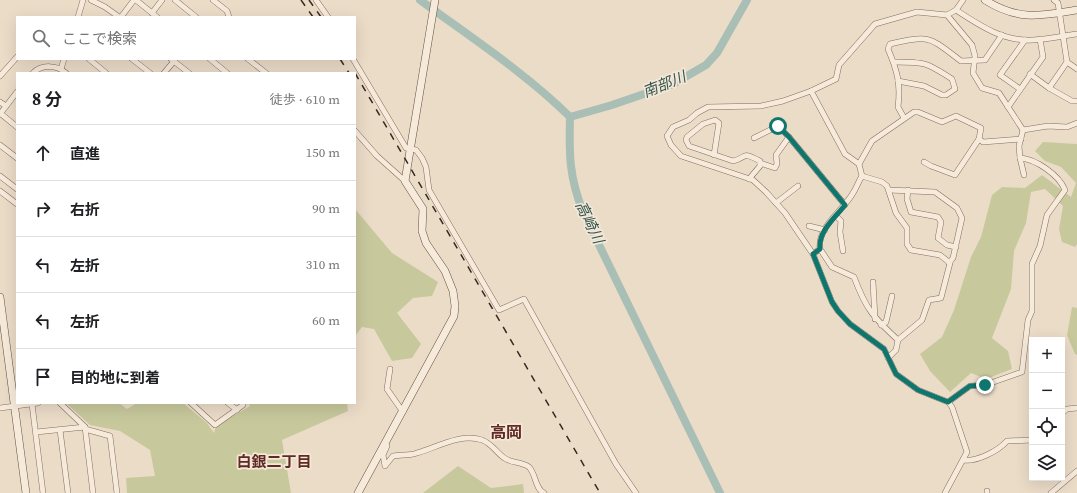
<!DOCTYPE html>
<html lang="ja">
<meta charset="utf-8">
<style>
body{margin:0;font-family:"Source Serif 4","Noto Sans JP",serif;background:#f2f2f2;color:#202124}
.controls{position:absolute;right:12px;bottom:12px;display:grid;overflow:hidden;border-radius:0px;box-shadow:0 4px 16px #0002}
.controls button{width:36px;height:36px;display:grid;place-items:center;padding:0;border:0;border-bottom:1px solid #e0e0e0;background:#fff;color:#202124;font:20px sans-serif}
.stop{position:absolute;width:12px;height:12px;margin:-9px;border:3px solid #0f766e;border-radius:50%;background:#fff}
.stop.end{background:#0f766e;border-color:#fff;box-shadow:0 1px 4px #0008}
.list{margin:0;padding:0;list-style:none}
h2{display:flex;justify-content:space-between;align-items:center;height:52px;margin:0;padding:0 16px;font-size:17px}
h2 small{font-size:13px;font-weight:400;color:#757577}
.list li{display:grid;grid-template-columns:26px 1fr auto;gap:12px;align-items:center;box-sizing:border-box;height:56px;padding:0 16px;border-top:1px solid #e0e0e0}
.list b{display:block;font-size:15px;white-space:nowrap}
.list em{font-size:13px;font-style:normal;color:#757577}
.icon{flex:none;width:22px;height:22px;fill:none;stroke:currentColor;stroke-width:2;stroke-linecap:round;stroke-linejoin:round}
.map{position:relative;flex:none;width:1077px;height:493px;overflow:hidden}
.search{position:absolute;background:#fff;box-shadow:0 4px 16px #0002;left:16px;top:16px;width:340px;height:44px;display:flex;align-items:center;gap:10px;box-sizing:border-box;padding:0 14px;border-radius:0px;color:#757577;font-size:15px}
.panel{position:absolute;background:#fff;box-shadow:0 4px 16px #0002;left:16px;top:72px;width:340px;height:332px;border-radius:0px}
.map>svg:first-child{display:block}
.green{fill:#c8c89d}
.lines{fill:none;stroke-linecap:round;stroke-linejoin:round}
.river{stroke:#a9bfb6;stroke-width:8}
.street-casing{stroke:#856e5f;stroke-width:6}
.secondary-casing{stroke:#675042;stroke-width:8}
.street{stroke:#f6eadb;stroke-width:5}
.secondary{stroke:#f6eadb;stroke-width:7}
.rail{stroke:#372921;stroke-width:1.5;stroke-dasharray:7 7;stroke-linecap:butt}
.route{stroke:#0f766e;stroke-width:5}
.labels{text-anchor:middle;dominant-baseline:central;stroke-width:3.5;stroke-linejoin:round;paint-order:stroke}
.water-label{font-size:15px;font-style:italic;fill:#32554e;stroke:#f3e7d7}
.neighbourhood-label{font-size:15px;font-weight:bold;fill:#602924;stroke:#f3e7d7}
.quarter-label{font-size:16px;font-weight:bold;fill:#602924;stroke:#f3e7d7}
</style>
<div class="map">
<svg width="1077" height="493" viewBox="0 0 1077 493">
<rect width="100%" height="100%" fill="#ebdcc8"/>
<!-- green -->
<g class="green">
<polygon points="1043,142 1077,144 1077,244 1075,247 1062,242 1059,229 1063,206 1045,189 1031,192 1026,223 1014,251 1011,289 992,338 1008,351 1012,369 986,379 971,373 950,392 930,371 920,354 942,337 954,310 971,257 981,237 992,195 1002,187 1025,188 1042,175 1071,197 1076,183 1061,167 1045,161 1035,151"/>
<polygon points="355,209 392,253 438,282 432,296 413,298 397,313 421,344 412,358 392,361 374,329 362,327 355,336"/>
<polygon points="1072,307 1077,308 1077,355 1075,354 1067,335"/>
<polygon points="66,403 119,403 127,409 137,403 183,403 207,423 214,433 216,426 250,406 249,403 347,403 348,411 282,440 291,493 127,493 126,478 155,476 150,450 120,431 90,425"/>
<polygon points="458,466 491,488 523,484 524,493 423,493"/>
</g>
<g class="lines">
<!-- river -->
<g class="river">
<path d="M420,0C469,36 527,74 570,117C569,155 569,176 583,212L720,493"/>
<polyline points="570,117 612,105 673,84 706,65 717,53 747,0"/>
</g>
<!-- street casing -->
<g class="street-casing">
<g id="street">
<polyline points="91,0 105,7 119,17"/>
<polyline points="136,0 157,17"/>
<polyline points="175,0 196,17"/>
<polyline points="213,0 227,11 229,17"/>
<polyline points="316,0 328,17"/>
<polyline points="1054,0 1058,3 1067,62"/>
<path d="M956,10C979,25 1004,42 1033,40C1048,39 1063,36 1077,34"/>
<polyline points="152,13 162,0"/>
<polyline points="947,15 972,45 975,56 973,73 982,88 999,93 1023,130 1048,126 1067,127 1077,123"/>
<polyline points="78,17 83,0"/>
<polyline points="121,17 134,0"/>
<polyline points="89,59 106,73"/>
<polyline points="132,59 150,73"/>
<polyline points="171,59 189,73"/>
<polyline points="210,59 227,73"/>
<polyline points="248,59 266,73"/>
<polyline points="353,59 406,148 416,150 422,158 426,167 429,190 499,310 524,299 616,464 636,493"/>
<path d="M894,62C925,62 926,62 952,79L955,89L946,95H942L924,86L898,81"/>
<polyline points="61,69 64,59"/>
<path d="M33,73C42,64 57,65 66,73"/>
<polyline points="164,73 175,60"/>
<polyline points="1030,74 1049,88 1067,62 1077,69"/>
<polyline points="0,76 17,57"/>
<polyline points="1049,88 1072,101 1077,101"/>
<polyline points="1020,89 1000,75 1025,40"/>
<polyline points="811,91 783,101 761,106 708,107 697,113 689,120 673,127 667,136 671,145 681,156 753,180 766,192 785,213 813,254 832,302 838,311 850,324 884,349 896,374 918,390 948,402 952,407 967,452 945,493"/>
<polyline points="0,102 6,106"/>
<polyline points="1008,107 1043,57 1040,39"/>
<polyline points="0,113 17,127"/>
<polyline points="0,114 17,92"/>
<path d="M904,118L898,107C901,84 897,70 888,49L890,44C931,35 928,36 961,61L985,60L1002,35"/>
<polyline points="1023,130 1019,146 1020,158 1024,175"/>
<polyline points="355,131 377,156 405,181"/>
<polyline points="754,138 778,126 789,137"/>
<polyline points="979,139 983,142 1021,139"/>
<polyline points="0,145 17,158"/>
<path d="M714,155L719,123L715,120L703,124L687,137L686,140L689,146L733,161C749,157 740,151 760,161V166L749,179"/>
<polyline points="760,163 775,168 777,164 776,155 789,137 845,205"/>
<polyline points="859,164 845,154 811,91 836,79 839,65 875,24 917,12 947,15 956,10 963,0"/>
<polyline points="0,176 17,189"/>
<polyline points="862,176 882,182 887,186 896,213 907,228 907,244 911,250 940,255 950,263 941,298 929,300 922,320 898,340"/>
<polyline points="889,190 935,192 957,208 962,218 953,258 949,263"/>
<polyline points="908,190 907,199 911,212 938,217 941,222 938,238 947,245 956,247"/>
<polyline points="0,191 17,204"/>
<polyline points="776,203 798,186"/>
<polyline points="836,216 841,221 840,232 843,251"/>
<polyline points="809,226 825,230"/>
<path d="M820,249L832,267L854,277C866,309 873,317 898,340L896,350L888,358"/>
<path d="M813,254L820,249C817,227 843,211 853,193C857,187 858,182 862,176L859,164L872,141L914,112H918L942,122L956,116L981,128L979,139L955,175L931,166L924,162"/>
<polyline points="873,282 875,319"/>
<polyline points="881,325 886,322 892,296"/>
<polyline points="390,369 387,389 403,412"/>
<path d="M948,402L970,386L985,385L1022,372L1028,320L1032,311V264L1040,246L1047,215L1065,190C1059,175 1036,159 1020,158"/>
<polyline points="60,403 85,427 93,493"/>
<polyline points="191,403 215,425 243,405 243,403"/>
<polyline points="228,403 237,410"/>
<polyline points="32,404 43,493"/>
<polyline points="0,408 38,403"/>
<polyline points="1062,413 1067,409 1077,408"/>
<polyline points="85,429 110,436 117,493"/>
<polyline points="60,430 68,493"/>
<polyline points="36,432 85,427"/>
<path d="M387,446L383,455L385,466L393,456C401,454 410,456 417,453C438,447 460,433 482,440C493,444 497,454 506,459C513,463 522,462 529,467C536,474 535,489 544,493"/>
<path d="M963,460C977,462 998,451 1007,441L1032,440"/>
<polyline points="987,493 987,491"/>
<polyline points="1051,493 1077,471"/>
</g>
</g>
<!-- secondary casing -->
<g class="secondary-casing">
<g id="secondary">
<path d="M985,0C1018,21 1040,16 1077,10"/>
<polyline points="0,297 26,493"/>
<polyline points="358,493 454,316 455,306 453,291 445,271 426,243 422,231 423,209 405,181 435,0"/>
</g>
</g>
<!-- street -->
<use href="#street" class="street"/>
<!-- secondary -->
<use href="#secondary" class="secondary"/>
<!-- rail -->
<g class="rail">
<polyline points="301,0 313,17"/>
<polyline points="309,0 321,17"/>
<polyline points="340,59 349,73"/>
<polyline points="355,73 600,493"/>
</g>
</g>
<g class="lines">
<!-- route -->
<path class="route" d="M778,126L789,137L845,205C835,218 818,231 820,249L813,254L832,302L838,311L850,324L884,349L896,374L918,390L948,402L970,386L985,385"/>
</g>
<g class="labels">
<!-- water labels -->
<g class="water-label">
<text transform="translate(664 84) rotate(-22)">南部川</text>
<text transform="translate(590 222) rotate(64)">高崎川</text>
</g>
<!-- neighbourhood labels -->
<g class="neighbourhood-label">
<text x="274" y="461">白銀二丁目</text>
</g>
<!-- quarter labels -->
<g class="quarter-label">
<text x="506" y="432">高岡</text>
</g>
</g>
</svg>
<div class="controls">
<button>+</button>
<button>−</button>
<button><svg class="icon" aria-label="locate" viewBox="0 0 24 24"><circle cx="12" cy="12" r="6"/><path d="M12 2v4M12 18v4M2 12h4M18 12h4"/></svg></button>
<button><svg class="icon" aria-label="layers" viewBox="0 0 24 24"><path d="M12 4l9 5-9 5-9-5zM3 14l9 5 9-5"/></svg></button>
</div>
<div class="stop" style="left:778px;top:126px"></div>
<div class="stop end" style="left:985px;top:385px"></div>
<div class="search"><svg class="icon" aria-label="search" viewBox="0 0 24 24"><circle cx="10" cy="10" r="6"/><path d="M15 15l6 6"/></svg>ここで検索</div>
<section class="panel">
<h2>8 分<small>徒歩 · 610 m</small></h2>
<ul class="list">
<li><svg class="icon" aria-label="ahead" viewBox="0 0 24 24"><path d="M12 20V5M6 11l6-6 6 6"/></svg><div><b>直進</b></div><em>150 m</em></li>
<li><svg class="icon" aria-label="right" viewBox="0 0 24 24"><path d="M7 20v-9h11M14 6l5 5-5 5"/></svg><div><b>右折</b></div><em>90 m</em></li>
<li><svg class="icon" aria-label="left" viewBox="0 0 24 24"><path d="M17 20v-9H6M10 6l-5 5 5 5"/></svg><div><b>左折</b></div><em>310 m</em></li>
<li><svg class="icon" aria-label="left" viewBox="0 0 24 24"><path d="M17 20v-9H6M10 6l-5 5 5 5"/></svg><div><b>左折</b></div><em>60 m</em></li>
<li><svg class="icon" aria-label="arrive" viewBox="0 0 24 24"><path d="M6 21V4h12l-3 4 3 4H6"/></svg><div><b>目的地に到着</b></div></li>
</ul>
</section>
</div>
